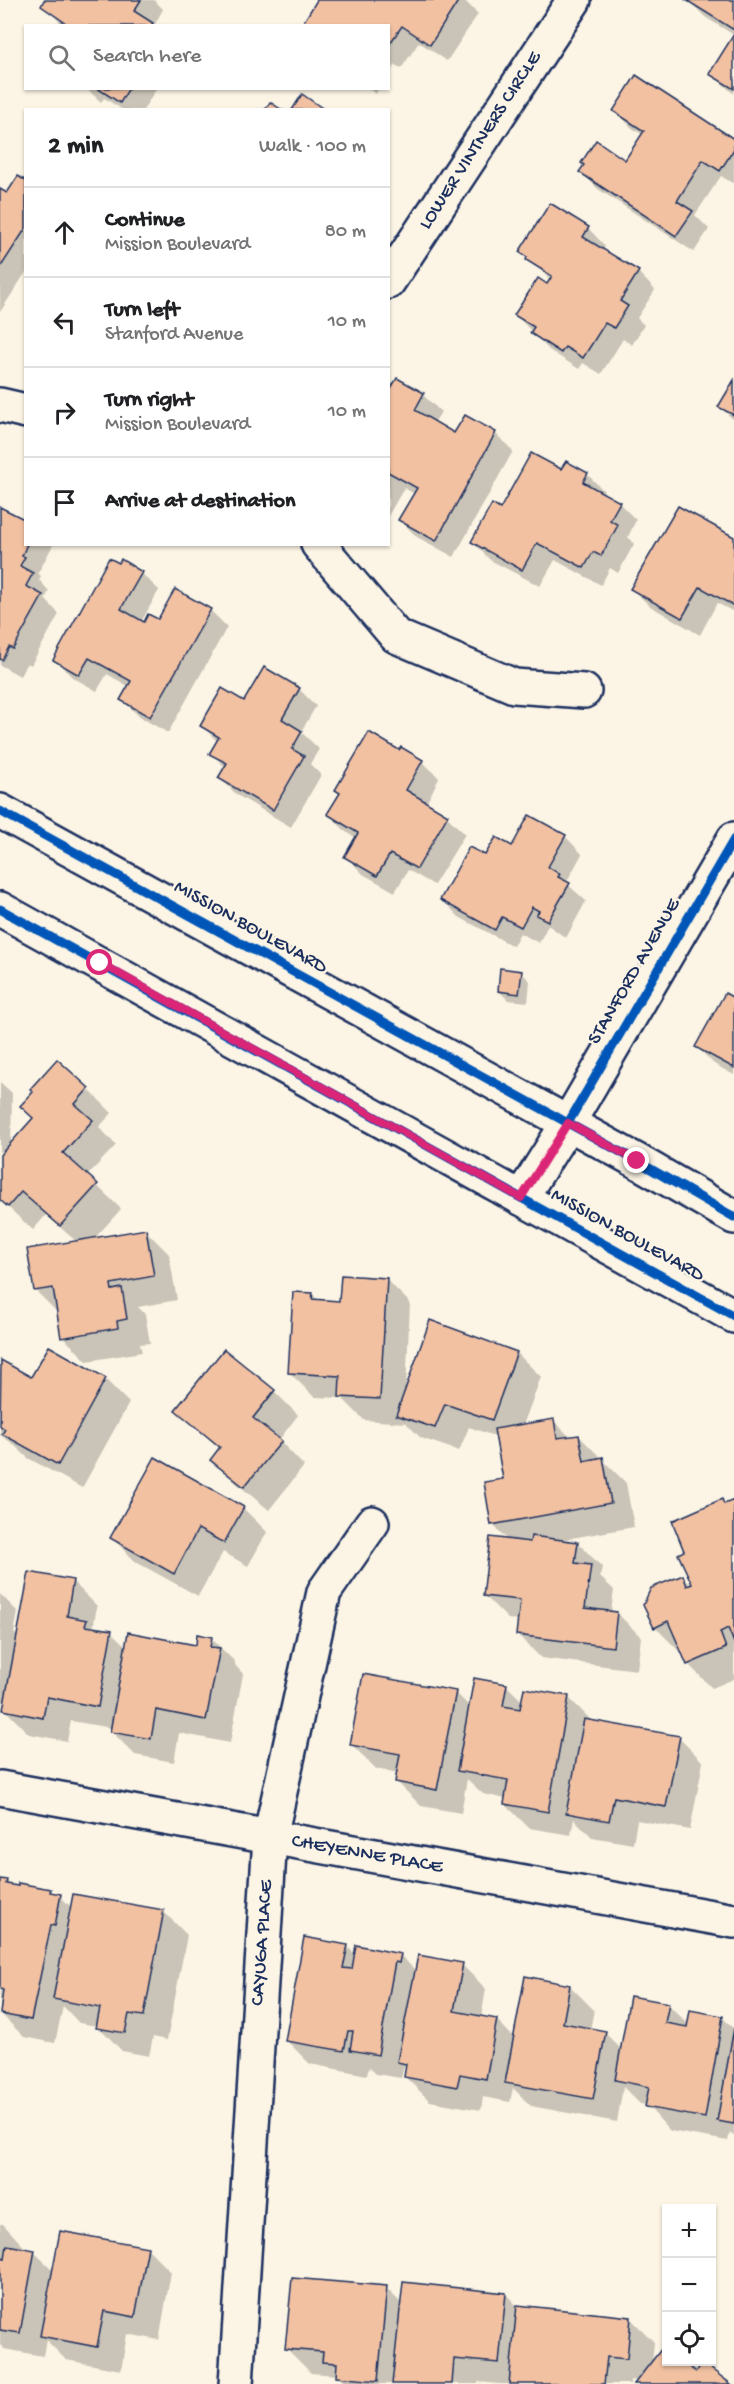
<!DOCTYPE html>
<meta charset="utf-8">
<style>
body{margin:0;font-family:"Gochi Hand",sans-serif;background:#f6f6f6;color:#202124}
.controls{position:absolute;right:18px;bottom:18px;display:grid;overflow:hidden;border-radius:0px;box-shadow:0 2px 4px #0004}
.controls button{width:54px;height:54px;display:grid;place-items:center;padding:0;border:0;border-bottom:2px solid #e0e0e0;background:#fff;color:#202124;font:30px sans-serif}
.stop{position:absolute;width:18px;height:18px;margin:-14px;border:4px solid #db2777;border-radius:50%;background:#fff}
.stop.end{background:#db2777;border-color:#fff;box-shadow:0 2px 6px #0008}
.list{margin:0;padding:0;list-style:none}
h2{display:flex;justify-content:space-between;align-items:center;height:78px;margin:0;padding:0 24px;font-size:26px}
h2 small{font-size:20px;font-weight:400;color:#757577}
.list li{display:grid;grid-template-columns:39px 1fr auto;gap:18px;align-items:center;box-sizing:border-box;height:90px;padding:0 24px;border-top:2px solid #e0e0e0}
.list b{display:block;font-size:22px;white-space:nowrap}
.list p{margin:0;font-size:20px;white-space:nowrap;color:#757577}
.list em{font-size:20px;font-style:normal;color:#757577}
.icon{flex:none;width:33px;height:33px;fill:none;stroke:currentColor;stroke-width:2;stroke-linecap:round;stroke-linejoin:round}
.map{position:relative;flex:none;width:734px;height:2384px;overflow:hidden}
.search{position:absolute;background:#fff;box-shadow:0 2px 4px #0004;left:24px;top:24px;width:366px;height:66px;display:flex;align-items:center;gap:15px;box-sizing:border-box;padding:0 21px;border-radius:0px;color:#757577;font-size:22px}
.panel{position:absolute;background:#fff;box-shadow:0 2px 4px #0004;left:24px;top:108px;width:366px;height:438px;border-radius:0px}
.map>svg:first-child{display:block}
.shadow{fill:#0003}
.building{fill:#f2c1a2;stroke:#1b2f5e;stroke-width:1.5}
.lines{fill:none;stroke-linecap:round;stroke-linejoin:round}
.minor-casing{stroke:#1b2f5e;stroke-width:38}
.primary-casing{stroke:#1b2f5e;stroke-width:38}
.minor{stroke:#fcf5e5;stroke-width:33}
.primary{stroke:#fcf5e5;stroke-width:33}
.cycleway-casing{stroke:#fcf5e5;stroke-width:13}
.cycleway{stroke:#0057b8;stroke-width:9}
.route{stroke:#db2777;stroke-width:8}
.labels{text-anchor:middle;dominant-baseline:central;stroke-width:5;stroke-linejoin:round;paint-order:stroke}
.street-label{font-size:20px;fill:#1b2f5e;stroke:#fcf5e5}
</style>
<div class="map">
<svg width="734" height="2384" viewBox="0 0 734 2384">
<rect width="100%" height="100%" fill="#fcf5e5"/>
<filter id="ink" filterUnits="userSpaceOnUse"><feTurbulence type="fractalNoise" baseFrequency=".0167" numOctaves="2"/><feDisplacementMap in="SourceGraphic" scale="12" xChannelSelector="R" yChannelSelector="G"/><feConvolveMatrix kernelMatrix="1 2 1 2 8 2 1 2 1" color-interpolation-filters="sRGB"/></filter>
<g filter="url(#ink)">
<!-- shadow -->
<g class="shadow">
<polygon points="46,0 154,0 163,9 154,26 64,26 43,5"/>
<polygon points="319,0 464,0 478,14 447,61 419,42 401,69 395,65 388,75 388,26"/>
<polygon points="688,0 734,0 734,35 705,17"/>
<polygon points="734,37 734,94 711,74"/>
<polygon points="86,88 157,88 143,110 123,110 104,98 101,102"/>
<polygon points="367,88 379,88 376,94"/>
<polygon points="615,110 734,141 734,184 721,176 695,215 709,229 694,252 598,189 581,172 625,162 643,135 632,128"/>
<polygon points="26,183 26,272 0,312 0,187 7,195"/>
<polygon points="588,228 605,246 603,250 638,272 655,290 637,318 644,325 632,345 623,339 601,374 583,363 579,369 549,350 516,315 551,280 521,252"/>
<polygon points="397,380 423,395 441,412 434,423 455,435 465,417 496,434 513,451 454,557 417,537 400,520 415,494 404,488 388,516 388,396"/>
<polygon points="734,383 734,420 720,407"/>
<polygon points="562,471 587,474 604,491 603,494 619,503 636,520 628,537 634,544 618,573 610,568 601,585 555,560 540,586 490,560 473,542 501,511"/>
<polygon points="0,508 26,544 53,545 38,573 41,576 39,580 49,591 45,599 59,614 31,665 27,663 20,676 0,665"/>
<polygon points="734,539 734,612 717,603 700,635 650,606 632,589"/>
<polygon points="141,573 159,590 141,622 144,624 210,610 227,627 168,733 140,717 122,700 130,687 107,674 97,691 72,677 55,660"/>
<polygon points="299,689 316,706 301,732 319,749 310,764 321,775 291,827 237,795 220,778 226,768 211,753 218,742 202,726 245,703"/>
<polygon points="400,752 422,761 439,778 426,804 447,817 465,834 434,885 408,870 395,892 363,874 346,856 357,838 346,832 329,814 341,794 337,790"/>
<polygon points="565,836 582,854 566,883 586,901 566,938 548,925 539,943 520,933 513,946 459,917 442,899 486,857 512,848"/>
<polygon points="521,972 530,981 528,1002 508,1000 499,991"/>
<polygon points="734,1000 734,1075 714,1064 697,1047"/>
<polygon points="0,1082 12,1093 11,1144 88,1089 112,1113 99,1127 116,1145 87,1176 121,1209 94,1239 145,1230 169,1254 177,1300 138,1307 145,1314 150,1343 140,1344 142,1352 87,1361 63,1337 59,1314 36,1291 77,1242 46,1215 33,1230 0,1200 0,1157 3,1154 0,1154"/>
<polygon points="386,1279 410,1303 406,1389 431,1322 517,1353 541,1377 523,1425 553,1420 571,1438 579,1436 626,1483 634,1527 560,1540 578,1543 602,1567 600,1577 614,1590 611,1612 617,1613 641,1637 637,1670 541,1658 517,1634 519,1621 508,1619 484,1595 509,1541 492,1524 504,1480 497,1437 469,1427 459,1451 421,1438 406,1423 364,1420 342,1398 314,1397 290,1373 312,1294 319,1301 341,1302"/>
<polygon points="49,1348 105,1379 129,1403 82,1488 28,1458 12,1443 0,1435 2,1362 32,1379"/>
<polygon points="224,1351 274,1391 298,1415 279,1440 304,1466 269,1510 236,1483 212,1459 220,1449 177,1410"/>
<polygon points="721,1501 726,1505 734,1502 734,1679 712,1688 688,1664 682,1650 679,1651 655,1627 682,1576 696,1590 686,1552"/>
<polygon points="243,1508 267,1532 248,1566 223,1552 198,1596 136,1562 112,1538"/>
<polygon points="30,1574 73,1582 97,1606 93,1629 111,1632 127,1647 197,1646 211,1638 235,1662 235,1665 243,1674 230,1743 179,1733 174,1762 135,1755 111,1731 112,1728 71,1721 67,1741 29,1734 5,1710 6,1702 0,1701 0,1594 18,1612 14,1633 18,1637"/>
<polygon points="507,1686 523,1702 569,1698 593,1722 679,1738 703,1762 690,1830 637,1820 633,1844 592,1837 574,1819 571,1835 529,1828 505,1804 506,1799 483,1794 467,1779 461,1813 421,1806 397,1782 399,1773 376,1769 352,1745 455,1692 470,1707"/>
<polygon points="0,1880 7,1881 12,1887 19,1888 19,1885 50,1891 60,1896 72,1908 163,1911 187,1935 167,2040 153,2037 149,2056 122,2051 98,2026 79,2023 63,2006 55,2043 24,2037 0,2013"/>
<polygon points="347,1946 356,1955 400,1955 416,1971 462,1965 486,1989 481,2018 497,2020 515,2039 570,1986 594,2010 590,2030 605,2033 622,2050 668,2004 689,2025 723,2018 734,2029 734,2136 730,2132 728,2141 670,2131 647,2105 640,2104 623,2087 617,2122 531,2106 513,2088 510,2102 483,2097 481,2110 430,2101 405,2077 407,2069 404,2066 401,2078 376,2074 369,2067 367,2075 310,2064 286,2040"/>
<polygon points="0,2224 3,2224 27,2250 34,2252 54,2271 147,2248 171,2272 159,2340 127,2334 121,2370 66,2360 46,2340 43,2356 4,2349 0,2345"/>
<polygon points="386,2288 402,2304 506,2294 518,2307 630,2318 654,2342 652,2363 663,2349 666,2352 666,2362 680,2362 696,2374 729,2384 636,2384 639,2381 630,2380 630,2384 499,2384 478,2382 478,2384 345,2384 338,2375 311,2373 287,2349"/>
</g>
<!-- building -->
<g class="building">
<polygon points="44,0 141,0 134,11 153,23 151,26 70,26 41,6"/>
<polygon points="317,0 459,0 430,45 402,26 388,46 388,26 301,26"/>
<polygon points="686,0 734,0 734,30"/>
<polygon points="734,34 734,89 709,74"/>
<polygon points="636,75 734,139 734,149 720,171 703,160 677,201 693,211 676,236 579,172 584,165 581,163 596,140 625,160 644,131 613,111"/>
<polygon points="97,88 129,88 120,103"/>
<polygon points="302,94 325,110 292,110"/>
<polygon points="270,102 282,110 265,110"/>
<polygon points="18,176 26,181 26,228 0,268 0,189 7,193"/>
<polygon points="550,203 589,227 583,237 639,271 620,301 628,306 614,328 605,323 583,358 565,347 561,353 530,333 534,327 514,315 538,278 547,284 552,276 526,260 527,257 519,252"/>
<polygon points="397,378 424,393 415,410 454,433 465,415 496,432 436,541 398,520 417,488 388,472 388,393"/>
<polygon points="734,380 734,415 718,407"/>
<polygon points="531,453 561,469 566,461 588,473 583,482 620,502 610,520 618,525 601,556 593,552 584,568 537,543 522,570 471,542 492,504 500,509"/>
<polygon points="678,506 734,537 734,606 700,587 682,618 630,589"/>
<polygon points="0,507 26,520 26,544 27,544 22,556 25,557 20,566 33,573 26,586 43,595 13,649 9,647 2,660 0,659"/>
<polygon points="109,558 119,563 121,559 142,572 121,609 144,622 148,614 158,619 175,589 211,609 150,717 120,700 131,681 89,658 79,675 53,660"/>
<polygon points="264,667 300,688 282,719 302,731 292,749 304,756 273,810 218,778 227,763 209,754 219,737 200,726 222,688 244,701"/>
<polygon points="369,732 399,750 401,747 423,760 406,790 448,815 417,869 390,854 377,876 344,857 358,833 327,814 340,793 335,790"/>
<polygon points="529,815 566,835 548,867 560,874 558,877 570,883 548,921 536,915 539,911 532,907 521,927 502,917 495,930 440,900 469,847 485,855 496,837 512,846"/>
<polygon points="500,968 522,971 519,994 498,991"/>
<polygon points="725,993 734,998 734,1068 695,1047"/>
<polygon points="57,1059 89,1088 75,1104 93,1120 63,1153 98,1184 60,1226 21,1192 8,1207 0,1200 0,1155 33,1118 20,1106 33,1092 30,1089"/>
<polygon points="146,1229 154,1276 111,1284 112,1290 122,1288 127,1319 117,1321 118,1328 61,1338 53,1288 34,1291 27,1249"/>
<polygon points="341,1275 387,1278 380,1399 339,1397 340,1376 288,1373 293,1292 313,1293 312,1299 339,1301"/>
<polygon points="430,1320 517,1352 492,1420 445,1404 435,1428 396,1415"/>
<polygon points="49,1346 106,1378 58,1465 2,1434 5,1429 0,1426 1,1360 31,1377"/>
<polygon points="224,1349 275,1390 253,1418 282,1441 244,1487 210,1460 220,1447 175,1410"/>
<polygon points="554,1419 557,1438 579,1435 584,1461 603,1457 611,1503 491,1525 484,1482 503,1479 494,1429"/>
<polygon points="155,1457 244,1507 224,1543 198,1529 174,1574 110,1538"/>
<polygon points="722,1499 724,1504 734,1500 734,1643 728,1628 720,1632 726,1648 687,1665 668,1621 654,1628 643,1605 651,1588 683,1575 687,1586 692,1584 678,1554 684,1551 672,1521"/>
<polygon points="531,1536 578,1542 575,1563 591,1565 585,1608 617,1612 613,1647 516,1635 520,1600 483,1596 490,1537 530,1542"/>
<polygon points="29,1572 73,1580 67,1616 87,1620 85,1626 112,1630 98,1707 47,1697 43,1718 3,1710"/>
<polygon points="128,1632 196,1645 197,1634 212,1637 210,1647 220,1648 206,1720 156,1710 151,1739 110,1732"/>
<polygon points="363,1674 456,1691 437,1790 395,1782 400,1754 350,1745"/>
<polygon points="474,1678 507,1684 503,1706 520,1709 524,1688 569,1696 548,1812 504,1804 508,1780 457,1771"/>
<polygon points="584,1719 680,1736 666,1807 614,1797 609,1821 566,1813"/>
<polygon points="0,1879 7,1880 6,1884 18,1886 18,1883 51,1889 50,1892 61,1894 55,1926 51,1925 31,2020 0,2014 3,1990 0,1989"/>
<polygon points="73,1894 164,1910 144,2016 129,2014 125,2033 96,2028 100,2008 53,1999"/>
<polygon points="304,1937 348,1945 343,1968 352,1969 356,1945 401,1954 399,1963 395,1962 378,2055 350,2050 353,2031 348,2031 344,2051 285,2041"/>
<polygon points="418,1955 463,1963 454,2011 497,2019 486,2079 460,2074 457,2087 404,2077 406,2064 397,2062"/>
<polygon points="525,1976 570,1985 563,2023 606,2031 593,2099 505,2083"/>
<polygon points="630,1996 669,2003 665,2023 687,2027 690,2010 723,2016 705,2118 645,2107 649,2087 615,2080"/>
<polygon points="734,2028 734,2124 717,2121"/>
<polygon points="60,2231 148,2247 135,2317 104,2311 97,2347 40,2336"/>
<polygon points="7,2245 35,2250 20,2333 0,2330 0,2257 5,2258"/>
<polygon points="292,2278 387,2286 378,2381 336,2377 337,2363 322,2362 323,2352 285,2349"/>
<polygon points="403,2282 506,2293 499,2363 454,2359 452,2384 392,2384"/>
<polygon points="517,2305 631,2317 627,2359 607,2357 604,2384 509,2384"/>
<polygon points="663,2347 666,2350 666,2362 682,2362 696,2372 702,2362 731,2384 634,2384"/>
</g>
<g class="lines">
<!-- minor casing -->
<g class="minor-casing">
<g id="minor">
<polyline points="388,282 574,0"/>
<polyline points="0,405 26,411"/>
<polyline points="318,544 396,636 514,686 584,691"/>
<polyline points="521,1198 568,1123 734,839"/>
<polyline points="0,1788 734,1921"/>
<polyline points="236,2384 270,1837 324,1592 372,1523"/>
</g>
</g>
<!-- primary casing -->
<g class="primary-casing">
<g id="primary">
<polyline points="0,811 637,1161 734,1217"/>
<polyline points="0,909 734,1316"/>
</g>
</g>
<!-- minor -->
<use href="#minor" class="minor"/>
<!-- primary -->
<use href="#primary" class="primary"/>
<!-- cycleway casing -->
<g class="cycleway-casing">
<g id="cycleway">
<polyline points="0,811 637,1161 734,1217"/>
<polyline points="0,909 734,1316"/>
<polyline points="568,1123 734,839"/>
</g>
</g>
<!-- cycleway -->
<use href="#cycleway" class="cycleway"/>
</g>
</g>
<g class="lines" filter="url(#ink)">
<!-- route -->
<polyline class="route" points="100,963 521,1198 568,1123 637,1161"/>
</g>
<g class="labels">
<!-- street labels -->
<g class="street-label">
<text transform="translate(481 141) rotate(-57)">LOWER VINTNERS CIRCLE</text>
<text transform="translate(250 928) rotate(29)">MISSION BOULEVARD</text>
<text transform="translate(635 972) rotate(-60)">STANFORD AVENUE</text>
<text transform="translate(627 1236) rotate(29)">MISSION BOULEVARD</text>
<text transform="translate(367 1855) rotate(10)">CHEYENNE PLACE</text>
<text transform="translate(263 1943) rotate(-86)">CAYUGA PLACE</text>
</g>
</g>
</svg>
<div class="controls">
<button>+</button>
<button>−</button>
<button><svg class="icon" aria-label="locate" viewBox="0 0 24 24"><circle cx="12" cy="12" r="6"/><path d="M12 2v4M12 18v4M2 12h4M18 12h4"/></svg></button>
</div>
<div class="stop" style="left:100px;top:963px"></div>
<div class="stop end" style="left:637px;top:1161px"></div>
<div class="search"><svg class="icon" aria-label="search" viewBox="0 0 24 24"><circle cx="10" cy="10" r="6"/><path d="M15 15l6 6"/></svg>Search here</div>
<section class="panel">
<h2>2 min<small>Walk · 100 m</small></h2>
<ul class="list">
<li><svg class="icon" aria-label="ahead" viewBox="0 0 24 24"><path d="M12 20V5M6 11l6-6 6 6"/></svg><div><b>Continue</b><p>Mission Boulevard</p></div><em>80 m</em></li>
<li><svg class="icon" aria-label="left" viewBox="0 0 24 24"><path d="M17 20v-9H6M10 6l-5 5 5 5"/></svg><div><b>Turn left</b><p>Stanford Avenue</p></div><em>10 m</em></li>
<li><svg class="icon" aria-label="right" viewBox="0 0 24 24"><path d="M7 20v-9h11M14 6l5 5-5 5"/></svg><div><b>Turn right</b><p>Mission Boulevard</p></div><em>10 m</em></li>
<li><svg class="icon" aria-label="arrive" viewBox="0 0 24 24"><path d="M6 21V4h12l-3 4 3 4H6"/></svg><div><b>Arrive at destination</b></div></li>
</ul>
</section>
</div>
